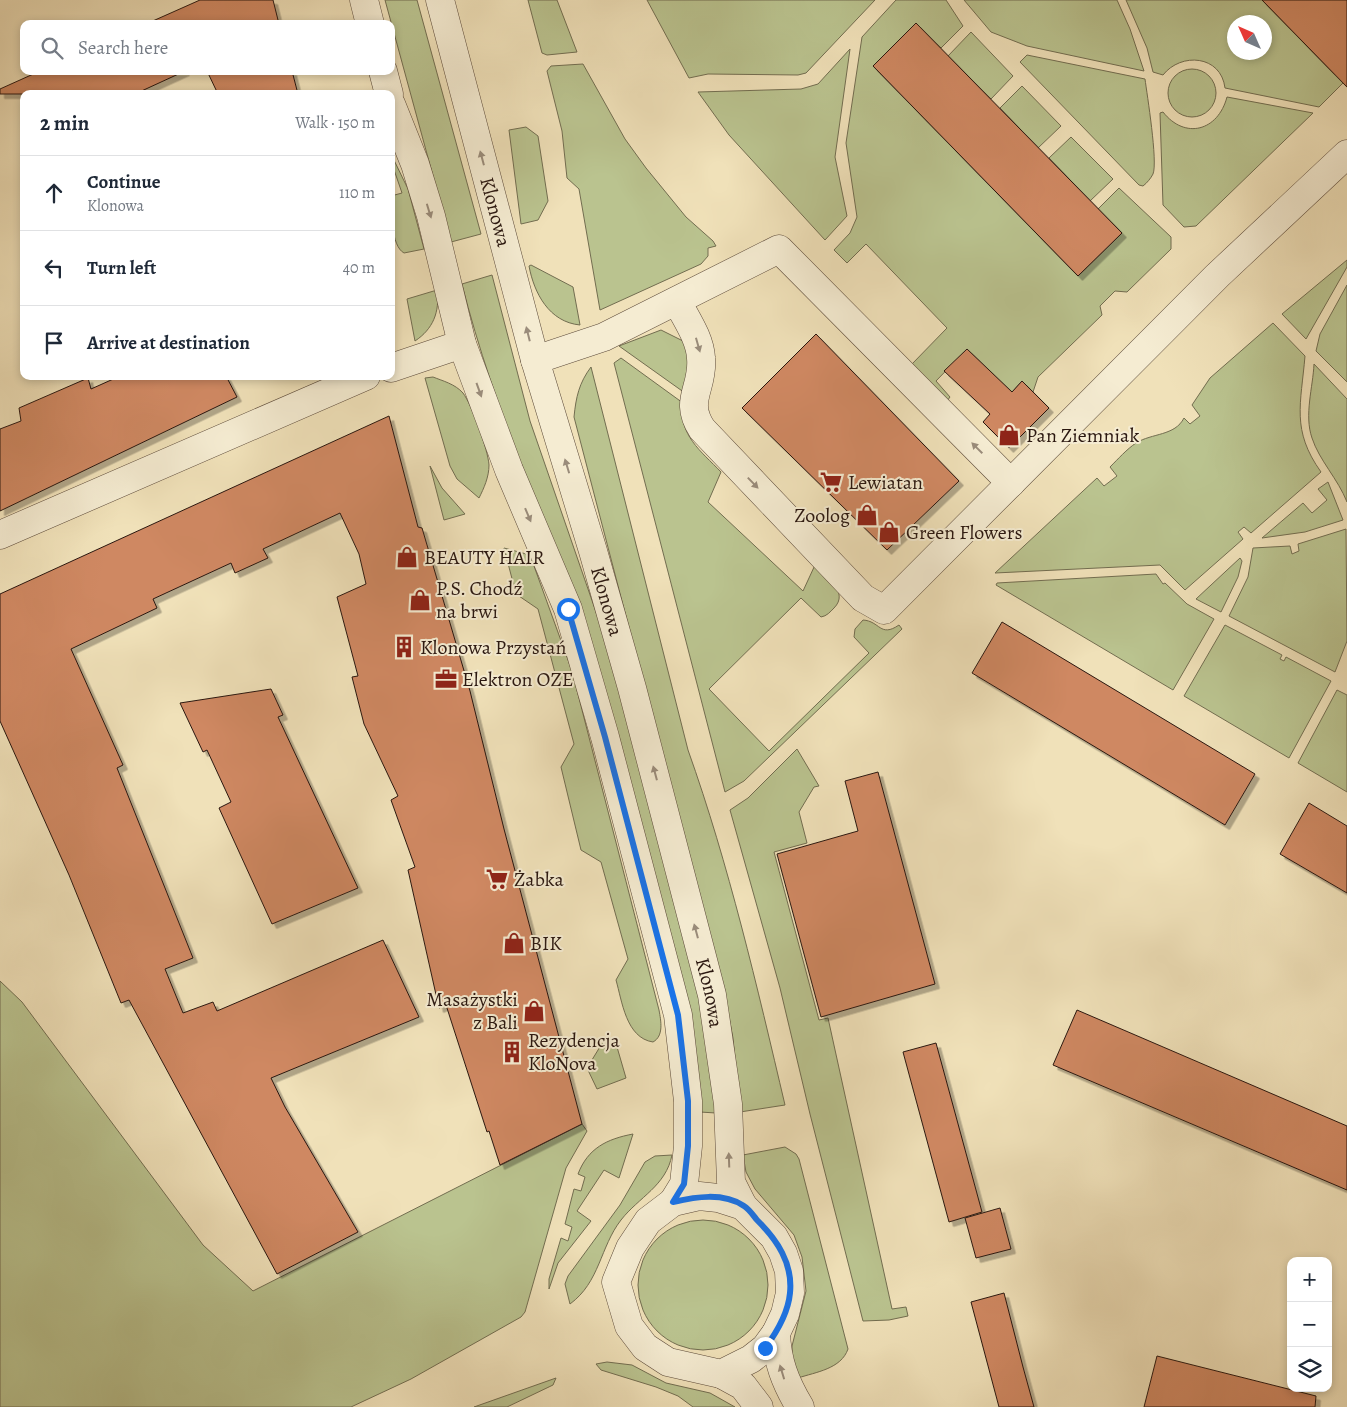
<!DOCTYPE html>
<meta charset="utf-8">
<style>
body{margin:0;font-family:Alegreya,serif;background:#f2f2f3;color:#1f2937}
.controls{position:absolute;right:15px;bottom:15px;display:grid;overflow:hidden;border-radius:10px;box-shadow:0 2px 8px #0003}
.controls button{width:45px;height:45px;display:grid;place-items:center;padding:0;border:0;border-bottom:1px solid #e0e1e3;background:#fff;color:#1f2937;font:25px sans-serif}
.compass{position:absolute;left:1227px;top:15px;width:45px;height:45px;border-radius:50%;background:#fff;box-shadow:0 2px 8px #0003;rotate:315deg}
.stop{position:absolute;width:15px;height:15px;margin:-11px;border:4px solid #1a73e8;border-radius:50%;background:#fff}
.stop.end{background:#1a73e8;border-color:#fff;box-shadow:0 1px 5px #0008}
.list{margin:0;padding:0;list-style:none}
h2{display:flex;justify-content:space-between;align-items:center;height:65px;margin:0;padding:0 20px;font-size:21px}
h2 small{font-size:16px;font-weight:400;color:#747a83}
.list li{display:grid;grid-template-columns:32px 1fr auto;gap:15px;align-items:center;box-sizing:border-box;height:75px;padding:0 20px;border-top:1px solid #e0e1e3}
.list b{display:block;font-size:19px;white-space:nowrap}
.list p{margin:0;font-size:16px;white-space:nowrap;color:#747a83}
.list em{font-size:16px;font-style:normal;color:#747a83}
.icon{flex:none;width:28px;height:28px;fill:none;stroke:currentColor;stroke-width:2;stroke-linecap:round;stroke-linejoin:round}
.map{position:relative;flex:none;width:1347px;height:1407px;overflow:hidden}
.search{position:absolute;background:#fff;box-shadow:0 2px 8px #0003;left:20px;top:20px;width:375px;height:55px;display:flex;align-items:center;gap:12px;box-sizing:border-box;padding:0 18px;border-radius:10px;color:#747a83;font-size:19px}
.panel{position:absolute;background:#fff;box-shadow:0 2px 8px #0003;left:20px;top:90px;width:375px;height:290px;border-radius:10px}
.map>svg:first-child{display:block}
.green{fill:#bac38f;stroke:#726d50;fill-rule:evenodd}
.building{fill:#cf8862;stroke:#2a1710;filter:url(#shadow)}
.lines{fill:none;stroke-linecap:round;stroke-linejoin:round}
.minor-casing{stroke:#5c4a3a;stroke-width:29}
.minor{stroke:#f5ecd2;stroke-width:28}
.oneway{fill:#9a8c7b}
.route{stroke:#1a73e8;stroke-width:6}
.labels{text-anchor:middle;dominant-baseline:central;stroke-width:4;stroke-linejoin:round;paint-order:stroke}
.street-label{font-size:20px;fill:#2a1710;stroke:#f5ecd2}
.poi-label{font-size:20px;fill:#2a1710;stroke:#f5ecd2;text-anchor:start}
</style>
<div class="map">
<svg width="1347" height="1407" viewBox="0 0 1347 1407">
<defs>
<filter id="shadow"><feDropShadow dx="4.5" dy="4.5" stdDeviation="0" flood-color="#0004"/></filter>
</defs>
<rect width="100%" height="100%" fill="#f0e1b9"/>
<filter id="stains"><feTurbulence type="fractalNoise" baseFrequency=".004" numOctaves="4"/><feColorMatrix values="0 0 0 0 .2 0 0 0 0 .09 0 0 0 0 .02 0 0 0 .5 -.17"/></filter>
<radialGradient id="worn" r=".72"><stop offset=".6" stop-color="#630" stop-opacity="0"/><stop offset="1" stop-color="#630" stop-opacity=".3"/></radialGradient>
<!-- green -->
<g class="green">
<polygon points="385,0 417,0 481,234 451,242"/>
<polygon points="528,0 557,0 577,52 547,55 542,53"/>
<polygon points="647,0 875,0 806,73 798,75 708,74 689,78"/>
<polygon points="896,0 946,0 963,26 941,48 916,24 873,66 1078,276 1122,233 1098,209 1119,188 1171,237 1171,249 1127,292 1115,291 1100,306 1102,315 1038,377 1033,392 1022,381 1007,398 1002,383 967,349 936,381 950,397 947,401 912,364 947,328 866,244 847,263 834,250 850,233 857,217 846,143 862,37"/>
<polygon points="964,0 1117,0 1130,29 1144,71 1027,46 991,32"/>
<path d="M1126,0H1262L1334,74L1347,79L1319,107L1225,88C1221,55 1181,52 1163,75L1153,72L1147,48ZM1234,22H1264V52H1234Z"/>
<polygon points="971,32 1013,76 991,99 948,56"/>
<polygon points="850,49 835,157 847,216 825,240 729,135 698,92 801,89 818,84"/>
<path d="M1027,55L1145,79C1147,94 1158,162 1153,174C1151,178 1147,183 1143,186L1139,185L1020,62Z"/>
<polygon points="583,64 625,139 646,168 686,217 713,241 716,246 708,248 708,256 701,264 600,310 579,189 567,178 562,131 547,71 551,66"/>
<circle cx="1192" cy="93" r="24"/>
<polygon points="1022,86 1061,126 1038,148 1000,108"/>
<path d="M1227,97L1313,113L1196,226L1184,227L1163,205L1160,113L1163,112C1185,140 1218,131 1227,97Z"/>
<polygon points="526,127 538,136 548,201 538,220 521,224 509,130"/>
<polygon points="1071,137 1113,179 1090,201 1049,158"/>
<path d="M391,154L408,189L424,249L404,253C391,246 391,211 391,196L402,193L391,161Z"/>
<polygon points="1347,260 1347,267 1306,339 1282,314"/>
<path d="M531,265L573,287L580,325C549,322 534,293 529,266Z"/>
<path d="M492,275L530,421L607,644L698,988L716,1113L700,1112L524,472C500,410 478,348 462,284Z"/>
<polygon points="1347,285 1347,382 1316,351 1320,334"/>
<path d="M437,290C440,312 433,329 415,341L407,299Z"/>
<path d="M1273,323L1305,356C1301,404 1291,430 1321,472L1251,533L1244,527L1238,532L1243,539L1185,590L1160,565L995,573L1097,478L1104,486L1117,476L1110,467C1118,459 1127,449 1136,443C1152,433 1175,436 1184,418L1190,424L1200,416L1192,405L1210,378Z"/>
<polygon points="661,330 683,341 690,359 685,393 619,346"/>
<path d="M621,358L683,403C678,435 701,451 721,472L708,502L803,591L815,565C825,576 850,592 834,608C830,612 827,616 821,617L801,598L709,689L769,751L869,653L854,637L855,629L863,620C880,621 880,638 899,625L902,629L744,781L725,792L614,363Z"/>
<path d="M1314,364L1347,399V502C1338,479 1319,460 1312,438C1304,415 1313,387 1314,364Z"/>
<path d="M591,367L688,750C729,865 757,986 785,1105L740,1112L733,1038L724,992L574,417C576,397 579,383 591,367Z"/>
<path d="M433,377C443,381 455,384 463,393C472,405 488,450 489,465C489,477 484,488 479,498L457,479L450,466L425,378Z"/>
<polygon points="430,466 442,488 465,514 444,520"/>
<polygon points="1328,482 1343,520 1305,532 1262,538 1303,503 1312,513 1327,500 1318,489"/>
<polygon points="1346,529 1347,641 1335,672 1229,616 1248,577 1253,548 1290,546 1292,554 1299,551 1298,544"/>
<path d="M504,548L530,555L572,671L659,1010C661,1021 664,1036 653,1042C626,1038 622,1001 616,980L628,959L601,862L581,850L561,767L574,744L538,609L516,594Z"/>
<polygon points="1240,558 1242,561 1238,577 1221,612 1196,599"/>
<polygon points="1156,574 1163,584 1165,583 1187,604 1214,619 1173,690 996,585 997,583"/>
<polygon points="1225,625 1282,655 1280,659 1284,661 1286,657 1331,681 1289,758 1184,696"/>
<polygon points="1337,690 1347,695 1347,792 1298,763"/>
<polygon points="797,749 819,786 814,787 799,812 807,843 774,852 819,1020 828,1018 892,1309 906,1307 908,1316 889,1320 863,1321 810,1114 780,988 730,810 748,798"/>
<polygon points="0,981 22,1002 203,1245 253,1291 582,1124 587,1131 566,1168 525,1312 521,1317 411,1379 351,1407 0,1407"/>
<polygon points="609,1036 617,1047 626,1078 597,1089 587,1068 606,1037"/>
<path d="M633,1134L619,1178L604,1170L577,1211L591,1221L558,1263L549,1289V1279L561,1238L568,1241L572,1227L565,1224L574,1189L581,1191L585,1177L578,1174C588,1148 607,1139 633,1134Z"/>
<path d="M785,1147L796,1154L799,1159L848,1349C841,1369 816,1372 798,1378L792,1361V1346L806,1291L802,1257L794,1235L755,1189L746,1172L743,1155Z"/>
<path d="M672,1155C666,1186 639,1197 621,1220C600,1247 600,1282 570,1304L565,1284L568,1276L620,1205L645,1162L655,1156Z"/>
<circle cx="703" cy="1285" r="65"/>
<polygon points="607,1362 632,1365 666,1383 710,1393 735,1407 693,1407 678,1396 656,1387 601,1370 596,1364"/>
<polygon points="556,1378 553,1385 507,1407 474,1407"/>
</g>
<!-- building -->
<g class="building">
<polygon points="200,0 273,0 279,24 146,24"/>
<polygon points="1262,0 1347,0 1347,87"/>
<polygon points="916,23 1122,233 1078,276 873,66"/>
<polygon points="40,71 185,71 135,94 0,94 0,89"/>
<polygon points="207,71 292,71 298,94 218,94"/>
<polygon points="816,334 959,481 887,550 742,408"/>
<polygon points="967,349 1012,392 1022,381 1049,408 1009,448 983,422 990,414 944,371"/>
<polygon points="120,376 226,376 237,397 0,511 0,429 21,421 19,408 88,378 91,389"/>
<polygon points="389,416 418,527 422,528 470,691 504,829 582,1124 500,1165 489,1131 487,1132 446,1005 439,1008 408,870 415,867 391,800 398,796 364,724 352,677 358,676 337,597 366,584 359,554 340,513 263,549 268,558 235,573 231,563 153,599 157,608 71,649 123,765 117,768 193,958 165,969 183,1013 213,1002 217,1011 383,940 419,1017 271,1078 285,1107 358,1232 277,1274 129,1000 121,1003 69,875 0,721 0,594"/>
<polygon points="1002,622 1255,774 1225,825 972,673"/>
<polygon points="271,689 283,715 278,717 358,888 272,924 219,808 231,802 207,750 203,752 180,703"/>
<polygon points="878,772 935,984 821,1017 777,854 858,831 845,781"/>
<polygon points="1309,803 1347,826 1347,893 1280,854"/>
<polygon points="1077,1010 1347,1126 1347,1190 1053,1065"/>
<polygon points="936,1043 982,1212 949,1222 903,1052"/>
<polygon points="1000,1208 1011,1249 976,1258 965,1218"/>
<polygon points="1004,1293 1023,1367 1034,1407 999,1407 971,1302"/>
<polygon points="1157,1356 1316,1396 1315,1407 1144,1407"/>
</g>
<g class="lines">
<!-- minor casing -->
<g class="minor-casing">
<g id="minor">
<polyline points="364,0 370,24"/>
<path id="s1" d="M440,0L535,360L593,551L632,688L712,995L728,1104L731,1182L743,1206"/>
<polyline points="383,71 389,94"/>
<polyline points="391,104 415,164 431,216 462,344 509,470 568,609 605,737 678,1015 688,1101 688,1146 684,1184 673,1202"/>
<path d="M677,301C686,319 700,338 701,358C704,388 683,400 702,429L863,598L884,610L1217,276L1347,154"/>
<polyline points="535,360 604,337 779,249 1011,483"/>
<polyline points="391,368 462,344"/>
<polyline points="0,535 366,376"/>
<polygon points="699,1196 718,1198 743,1206 774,1237 783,1253 789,1271 790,1293 785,1314 776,1333 765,1348 751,1359 721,1374 668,1362 645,1347 629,1326 616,1282 630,1248 648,1221 673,1202"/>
<path d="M776,1333C777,1361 785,1382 800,1407"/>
<polyline points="721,1374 743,1386 759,1407"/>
</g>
</g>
<!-- minor -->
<use href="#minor" class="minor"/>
</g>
<!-- one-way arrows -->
<defs><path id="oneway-solid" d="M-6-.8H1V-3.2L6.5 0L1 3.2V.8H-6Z" transform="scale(1.25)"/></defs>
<g class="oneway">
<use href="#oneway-solid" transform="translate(482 158) rotate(-105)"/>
<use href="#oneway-solid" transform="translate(429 211) rotate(73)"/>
<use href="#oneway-solid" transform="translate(528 334) rotate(-104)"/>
<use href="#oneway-solid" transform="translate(698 345) rotate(74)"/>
<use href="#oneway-solid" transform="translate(479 390) rotate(70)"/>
<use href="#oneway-solid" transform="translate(977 448) rotate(-135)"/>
<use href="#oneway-solid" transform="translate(567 466) rotate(-107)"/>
<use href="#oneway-solid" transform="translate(753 483) rotate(46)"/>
<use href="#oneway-solid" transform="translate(528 515) rotate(67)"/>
<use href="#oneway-solid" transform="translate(655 773) rotate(-105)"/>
<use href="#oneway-solid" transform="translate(696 931) rotate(-105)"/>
<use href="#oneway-solid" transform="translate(729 1160) rotate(-92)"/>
<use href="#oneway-solid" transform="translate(782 1372) rotate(-107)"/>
</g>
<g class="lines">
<!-- route -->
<path class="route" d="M568,609L605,737L678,1015L688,1101V1146L684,1184L673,1202C695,1197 723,1192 744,1206C749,1209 753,1215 757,1220C777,1240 793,1263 790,1293C788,1314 777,1332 765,1348"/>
</g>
<!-- icons -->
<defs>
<g id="shop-bare" transform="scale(1.725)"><path d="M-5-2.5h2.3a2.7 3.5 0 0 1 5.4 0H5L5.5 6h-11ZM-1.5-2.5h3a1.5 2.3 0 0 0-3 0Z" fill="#8f2418" stroke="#f5ecd2" stroke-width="2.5" paint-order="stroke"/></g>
<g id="supermarket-bare" transform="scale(1.725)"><path d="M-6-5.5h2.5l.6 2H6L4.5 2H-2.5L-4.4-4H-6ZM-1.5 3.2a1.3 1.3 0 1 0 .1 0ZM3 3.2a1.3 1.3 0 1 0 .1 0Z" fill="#8f2418" stroke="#f5ecd2" stroke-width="2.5" paint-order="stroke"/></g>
<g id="building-bare" transform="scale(1.725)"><path d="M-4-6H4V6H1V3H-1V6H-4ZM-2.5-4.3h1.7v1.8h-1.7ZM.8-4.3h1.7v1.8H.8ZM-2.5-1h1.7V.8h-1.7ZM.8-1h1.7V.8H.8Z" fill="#8f2418" stroke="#f5ecd2" stroke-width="2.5" paint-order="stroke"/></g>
<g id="office-bare" transform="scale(1.725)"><path d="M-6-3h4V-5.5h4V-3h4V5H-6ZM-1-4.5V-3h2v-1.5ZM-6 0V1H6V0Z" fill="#8f2418" stroke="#f5ecd2" stroke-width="2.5" paint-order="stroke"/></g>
</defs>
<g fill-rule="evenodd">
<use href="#shop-bare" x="1009" y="435"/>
<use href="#supermarket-bare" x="831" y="482"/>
<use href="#shop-bare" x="867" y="515"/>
<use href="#shop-bare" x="889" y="532"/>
<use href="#shop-bare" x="407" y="557"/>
<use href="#shop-bare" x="420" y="600"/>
<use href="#building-bare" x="404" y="647"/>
<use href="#office-bare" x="446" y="679"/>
<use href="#supermarket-bare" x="497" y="879"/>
<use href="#shop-bare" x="514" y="943"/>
<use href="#shop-bare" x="534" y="1011"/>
<use href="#building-bare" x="512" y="1052"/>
</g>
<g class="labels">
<!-- street labels -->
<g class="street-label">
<text stroke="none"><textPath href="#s1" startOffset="219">Klonowa</textPath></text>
<text stroke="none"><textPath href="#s1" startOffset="624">Klonowa</textPath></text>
<text stroke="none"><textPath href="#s1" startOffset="1029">Klonowa</textPath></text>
</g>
<!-- poi labels -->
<g class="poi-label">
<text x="1026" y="435">Pan Ziemniak</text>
<text x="848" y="482">Lewiatan</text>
<text x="850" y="515" text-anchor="end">Zoolog</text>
<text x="906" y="532">Green Flowers</text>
<text x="424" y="557">BEAUTY HAIR</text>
<text x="436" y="588">P.S. Chodź<tspan x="436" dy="23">na brwi</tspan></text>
<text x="420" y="647">Klonowa Przystań</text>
<text x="462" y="679">Elektron OZE</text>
<text x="514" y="879">Żabka</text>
<text x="530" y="943">BIK</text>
<text x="518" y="999" text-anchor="end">Masażystki<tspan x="518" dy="23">z Bali</tspan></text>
<text x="528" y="1040">Rezydencja<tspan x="528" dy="23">KloNova</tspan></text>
</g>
</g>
<rect width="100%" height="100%" filter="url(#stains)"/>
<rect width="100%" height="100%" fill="url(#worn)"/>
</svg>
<div class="controls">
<button>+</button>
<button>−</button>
<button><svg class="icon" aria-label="layers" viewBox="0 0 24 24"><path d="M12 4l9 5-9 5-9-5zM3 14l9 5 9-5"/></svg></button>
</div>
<svg class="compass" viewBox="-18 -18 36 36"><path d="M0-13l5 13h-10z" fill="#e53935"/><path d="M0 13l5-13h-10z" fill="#747a83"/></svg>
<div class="stop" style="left:568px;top:609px"></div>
<div class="stop end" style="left:765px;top:1348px"></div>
<div class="search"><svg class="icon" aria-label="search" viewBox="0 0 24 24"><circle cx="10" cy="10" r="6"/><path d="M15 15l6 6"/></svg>Search here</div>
<section class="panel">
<h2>2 min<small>Walk · 150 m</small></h2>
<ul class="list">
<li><svg class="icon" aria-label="ahead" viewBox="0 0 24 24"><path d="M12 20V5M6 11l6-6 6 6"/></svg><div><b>Continue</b><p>Klonowa</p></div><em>110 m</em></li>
<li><svg class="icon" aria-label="left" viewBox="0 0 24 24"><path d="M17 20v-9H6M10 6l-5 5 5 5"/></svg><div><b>Turn left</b></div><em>40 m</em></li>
<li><svg class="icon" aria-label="arrive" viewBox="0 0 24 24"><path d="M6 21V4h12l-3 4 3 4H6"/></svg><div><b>Arrive at destination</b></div></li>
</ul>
</section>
</div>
